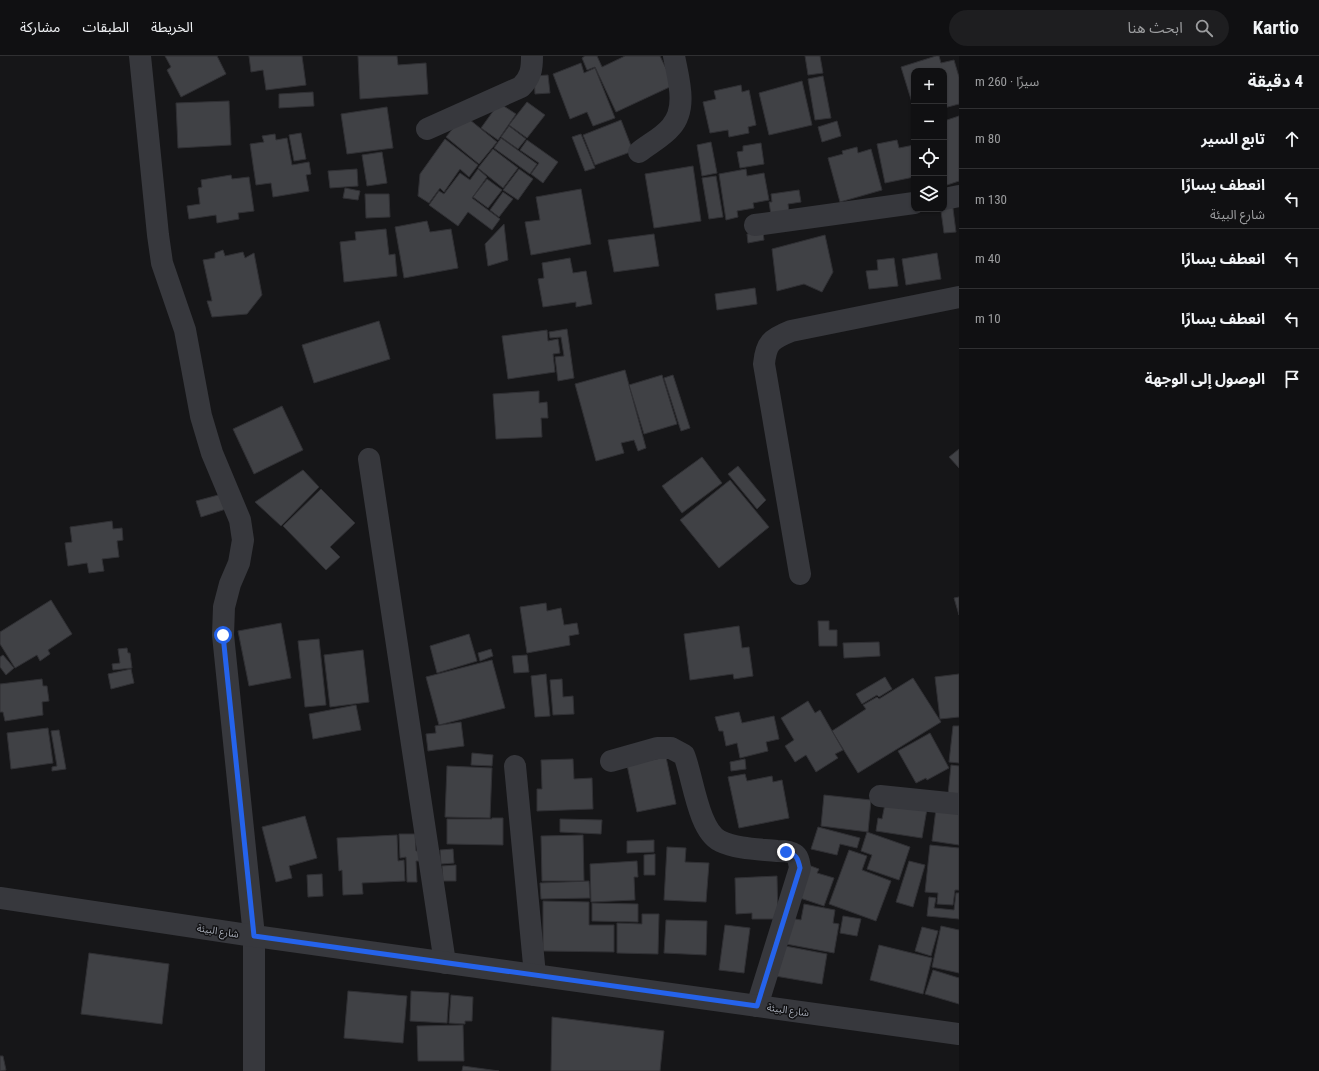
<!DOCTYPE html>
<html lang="ar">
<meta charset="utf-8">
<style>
body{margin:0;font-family:"Roboto Condensed","Noto Sans Arabic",sans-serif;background:#1e1e20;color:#f1f3f6;direction:rtl}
.controls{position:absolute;right:12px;top:12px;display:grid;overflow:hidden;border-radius:8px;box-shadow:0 1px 3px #0004}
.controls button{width:36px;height:36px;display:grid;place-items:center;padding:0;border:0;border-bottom:1px solid #303032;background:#101012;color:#f1f3f6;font:20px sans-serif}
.stop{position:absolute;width:12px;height:12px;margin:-9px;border:3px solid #2563eb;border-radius:50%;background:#fff}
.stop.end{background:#2563eb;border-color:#fff;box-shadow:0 1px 4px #0008}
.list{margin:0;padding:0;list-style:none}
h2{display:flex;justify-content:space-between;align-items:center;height:52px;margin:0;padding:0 16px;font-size:17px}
h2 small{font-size:13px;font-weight:400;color:#9c9d9f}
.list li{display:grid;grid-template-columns:26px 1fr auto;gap:12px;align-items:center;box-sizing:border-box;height:60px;padding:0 16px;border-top:1px solid #303032}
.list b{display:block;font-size:15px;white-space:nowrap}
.list p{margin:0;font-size:13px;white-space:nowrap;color:#9c9d9f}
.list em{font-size:13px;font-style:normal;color:#9c9d9f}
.icon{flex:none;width:22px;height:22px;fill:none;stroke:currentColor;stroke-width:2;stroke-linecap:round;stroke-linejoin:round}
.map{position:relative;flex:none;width:959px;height:1015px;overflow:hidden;direction:ltr}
header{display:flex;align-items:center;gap:24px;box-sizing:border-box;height:56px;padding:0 20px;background:#101012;border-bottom:1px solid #303032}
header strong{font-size:19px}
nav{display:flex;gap:22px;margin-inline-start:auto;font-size:14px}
.search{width:280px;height:36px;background:#1e1e20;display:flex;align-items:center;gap:10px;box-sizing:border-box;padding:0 14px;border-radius:22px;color:#9c9d9f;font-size:15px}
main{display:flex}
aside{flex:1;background:#101012}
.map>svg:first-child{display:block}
.building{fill:#404145;stroke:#303034}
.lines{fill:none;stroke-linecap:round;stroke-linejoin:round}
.minor{stroke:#37383d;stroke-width:22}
.tertiary{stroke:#37383d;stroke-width:22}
.route{stroke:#2563eb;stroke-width:5}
.labels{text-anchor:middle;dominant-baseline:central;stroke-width:3;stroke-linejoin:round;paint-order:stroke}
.street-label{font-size:10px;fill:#a8adb8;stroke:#111113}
</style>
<header>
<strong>Kartio</strong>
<div class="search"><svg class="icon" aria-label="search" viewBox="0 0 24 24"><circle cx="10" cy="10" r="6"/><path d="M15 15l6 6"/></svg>ابحث هنا</div>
<nav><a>الخريطة</a><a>الطبقات</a><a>مشاركة</a></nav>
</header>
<main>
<aside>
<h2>4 دقيقة<small>سيرًا · 260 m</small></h2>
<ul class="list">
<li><svg class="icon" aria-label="ahead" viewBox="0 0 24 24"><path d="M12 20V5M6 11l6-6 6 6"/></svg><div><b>تابع السير</b></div><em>80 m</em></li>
<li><svg class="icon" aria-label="left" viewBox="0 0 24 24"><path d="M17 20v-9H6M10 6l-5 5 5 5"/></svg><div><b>انعطف يسارًا</b><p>شارع البيئة</p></div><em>130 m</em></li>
<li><svg class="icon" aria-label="left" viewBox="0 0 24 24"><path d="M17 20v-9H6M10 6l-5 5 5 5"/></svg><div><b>انعطف يسارًا</b></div><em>40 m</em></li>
<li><svg class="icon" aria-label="left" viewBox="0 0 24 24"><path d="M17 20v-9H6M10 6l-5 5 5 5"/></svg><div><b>انعطف يسارًا</b></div><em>10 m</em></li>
<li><svg class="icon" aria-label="arrive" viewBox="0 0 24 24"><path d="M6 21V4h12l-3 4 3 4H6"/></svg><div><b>الوصول إلى الوجهة</b></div></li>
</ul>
</aside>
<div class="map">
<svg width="959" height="1015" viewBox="0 0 959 1015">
<rect width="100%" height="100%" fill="#161618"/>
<!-- building -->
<g class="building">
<polygon points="165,0 217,0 226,18 181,41 167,14 171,11"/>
<polygon points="249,0 302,0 306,29 266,34 263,14 251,16"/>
<polygon points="358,0 397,0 398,9 426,7 428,38 360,43"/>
<polygon points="585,0 597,0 602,11 625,0 660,0 674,29 616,56 595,11 587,14 582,2"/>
<polygon points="805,0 820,0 823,17 808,19"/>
<polygon points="936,0 939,0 941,7 954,4 959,21 959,48 944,52 944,15 914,15 914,53 901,11"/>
<polygon points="581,7 584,17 595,12 615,62 593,70 587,56 570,63 553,18"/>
<polygon points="548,19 550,37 535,38 534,20"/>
<polygon points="823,20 831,62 815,64 808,23"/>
<polygon points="802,25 812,69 769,79 759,37"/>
<polygon points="741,29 742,36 749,34 756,69 748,71 749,77 729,81 728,74 710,77 703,46 716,43 714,35"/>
<polygon points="313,36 314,50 279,52 279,38"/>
<polygon points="229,45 231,89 178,92 176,47"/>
<polygon points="527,46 545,59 527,82 509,69"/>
<polygon points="499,47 516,58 498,84 481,72"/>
<polygon points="387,51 393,92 347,98 341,58"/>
<polygon points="464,59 497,86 479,108 446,81"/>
<polygon points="959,60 959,125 944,130 944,65"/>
<polygon points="621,64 633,95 595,109 583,79"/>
<polygon points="837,65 841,80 822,86 818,71"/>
<polygon points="509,70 526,83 518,93 501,81"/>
<polygon points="301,77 306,103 294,105 289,79"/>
<polygon points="275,78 276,84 287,82 292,109 309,106 311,118 306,119 309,135 273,141 271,127 256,129 250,88 264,86 262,80"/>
<polygon points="581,78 595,112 585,115 572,81"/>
<polygon points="501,82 537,108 530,118 494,92"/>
<polygon points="445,83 478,109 469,121 460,113 444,136 440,132 429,147 418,140 420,118"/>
<polygon points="527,84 558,106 543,127 531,118 539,107 520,94"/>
<polygon points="897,84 899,92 914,89 914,121 885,127 877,88"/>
<polygon points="711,86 717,117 702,120 697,89"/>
<polygon points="761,87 764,108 740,112 737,96 743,95 743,90"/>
<polygon points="857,91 858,97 871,93 882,134 840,146 828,102 843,98 842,95"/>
<polygon points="493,93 518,112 503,132 478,112"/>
<polygon points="382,96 387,127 367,130 362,99"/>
<polygon points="693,110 701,165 654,172 645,118"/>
<polygon points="357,113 358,130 330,132 328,115"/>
<polygon points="478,113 487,121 472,142 500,163 492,174 468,156 458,170 429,149 439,135 444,138 460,117 470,124"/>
<polygon points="519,113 533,123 518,144 503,134"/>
<polygon points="746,113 747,120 764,117 769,144 753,147 754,152 737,155 738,161 726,164 719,118"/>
<polygon points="231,119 232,123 249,121 254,155 238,157 239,163 217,167 216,159 189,163 187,150 200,148 198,132 202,131 201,124"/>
<polygon points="716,120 723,161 709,163 702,122"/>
<polygon points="487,123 502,134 488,152 473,141"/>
<polygon points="345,132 360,135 358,144 343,142"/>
<polygon points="581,133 591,188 531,199 525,166 540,164 536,141"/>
<polygon points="799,134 801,146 788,148 789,156 771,159 769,146 772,146 771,138"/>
<polygon points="503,136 513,143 499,161 490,154"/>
<polygon points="365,138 389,138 390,161 366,162"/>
<polygon points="952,145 956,176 944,177 941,155"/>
<polygon points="427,165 430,176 451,173 458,212 404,222 395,171"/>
<polygon points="504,168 508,204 488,210 485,188"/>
<polygon points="386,173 389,199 395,198 397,220 344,226 340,186 356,184 355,176"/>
<polygon points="763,176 764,184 748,187 747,178"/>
<polygon points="654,178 659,210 614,216 608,184"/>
<polygon points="825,179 833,216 822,236 804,228 777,235 772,193"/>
<polygon points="223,194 225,200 243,196 245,202 254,197 262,239 247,258 212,261 207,245 212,245 203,204 215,202 215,197"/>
<polygon points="937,197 941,223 906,229 902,203"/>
<polygon points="570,202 573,217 586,215 592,248 576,251 576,246 543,251 538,223 544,222 542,207"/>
<polygon points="894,202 898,230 869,233 866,215 878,214 877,204"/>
<polygon points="755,232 757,248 717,254 715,238"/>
<polygon points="379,265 390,303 314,327 302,289"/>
<polygon points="567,273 574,322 558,325 555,301 564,300 561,281 550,282 549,276"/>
<polygon points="547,274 548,285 558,283 560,297 553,298 555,316 508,323 502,280"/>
<polygon points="625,314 646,392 638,395 634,384 621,387 624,397 596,405 575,328"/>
<polygon points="662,319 677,368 644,378 629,329"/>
<polygon points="673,319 690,372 681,375 664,322"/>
<polygon points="539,335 539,347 547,346 548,362 541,362 542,381 496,383 493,338"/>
<polygon points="282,350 303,394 254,418 233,373"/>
<polygon points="959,393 959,412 949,401"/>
<polygon points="702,401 722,427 682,457 662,430"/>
<polygon points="738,410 766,444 757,453 728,418"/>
<polygon points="303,414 319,431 281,470 255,446"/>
<polygon points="730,424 769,471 719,512 680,464"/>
<polygon points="321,433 355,467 330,491 340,501 326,514 283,470"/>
<polygon points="222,438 226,453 201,461 196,445"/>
<polygon points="112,465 113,473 122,472 123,484 117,485 119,501 102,503 104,515 89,517 87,507 68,510 65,487 72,486 70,471"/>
<polygon points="959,541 959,559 954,542"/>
<polygon points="51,544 72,578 48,594 50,598 40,605 37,599 15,612 0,588 0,576"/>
<polygon points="546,547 547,555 561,552 564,569 577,567 579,578 569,580 570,589 527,597 520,551"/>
<polygon points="818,565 829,565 829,574 837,574 837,590 819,590"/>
<polygon points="281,567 291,622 249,630 238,575"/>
<polygon points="739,570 742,592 749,591 753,620 734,623 733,618 690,624 684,578"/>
<polygon points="469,578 477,605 437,617 430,590"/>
<polygon points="319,583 326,649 305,651 298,585"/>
<polygon points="879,586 880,600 844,602 843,587"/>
<polygon points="127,592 128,597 130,597 132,612 113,614 112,608 120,607 118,593"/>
<polygon points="491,593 493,600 480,605 478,597"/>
<polygon points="363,594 369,646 330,651 324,599"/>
<polygon points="3,599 14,612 6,619 0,611 0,601"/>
<polygon points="527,599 529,616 514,617 512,600"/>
<polygon points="492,604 505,652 439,669 426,621"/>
<polygon points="131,613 134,627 111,633 108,618"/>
<polygon points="546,618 550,660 535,661 531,620"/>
<polygon points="959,618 959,661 940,663 935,621"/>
<polygon points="885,621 892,633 879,641 877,639 862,648 856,638"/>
<polygon points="913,622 941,666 858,717 832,675 866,653 863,649 877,641 879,643"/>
<polygon points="42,623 43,630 47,630 49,645 42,646 43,659 5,665 3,656 0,656 0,628"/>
<polygon points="562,623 563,641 573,640 574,658 553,659 550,624"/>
<polygon points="808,645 815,657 820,654 843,694 835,698 838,702 816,716 806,699 795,706 785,690 794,684 781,662"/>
<polygon points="356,649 361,674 313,683 309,658"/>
<polygon points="739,656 742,667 774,660 779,683 766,686 768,695 740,702 737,687 726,690 723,675 719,675 715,661"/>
<polygon points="461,666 464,690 428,695 426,678 436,677 435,670"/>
<polygon points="953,670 959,670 959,707 949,706"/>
<polygon points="48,672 53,707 11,713 7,677"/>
<polygon points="59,674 66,713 52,715 52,711 57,710 51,675"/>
<polygon points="930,677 949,712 927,724 926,722 916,727 898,695"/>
<polygon points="472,697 493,699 492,710 471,709"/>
<polygon points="666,701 676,748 637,756 627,709"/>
<polygon points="573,703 574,723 592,722 593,753 537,755 537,733 542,733 541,704"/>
<polygon points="745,703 746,713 731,715 730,706"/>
<polygon points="951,709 959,710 959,740 948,739"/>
<polygon points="447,710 492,712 490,762 445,761"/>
<polygon points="745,718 747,725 772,720 773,726 782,724 789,762 739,772 728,721"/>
<polygon points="824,739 871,744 868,776 821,770"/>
<polygon points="885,748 927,753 922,782 876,775 878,762 882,763"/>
<polygon points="959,751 959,789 932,785 936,753"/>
<polygon points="305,760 317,802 289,810 292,822 276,826 262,771"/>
<polygon points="492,762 503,762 503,789 447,788 447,763 492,763"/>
<polygon points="560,763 602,764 601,778 560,776"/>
<polygon points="818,771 860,782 857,792 840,788 837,799 811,793"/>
<polygon points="867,776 910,791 899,824 867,813 872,799 861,795"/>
<polygon points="399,778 415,778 416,795 421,795 421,805 416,805 417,826 407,826 406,801 400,802"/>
<polygon points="397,779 398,805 404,804 405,825 362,827 363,838 343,839 342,814 339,815 337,782"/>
<polygon points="583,779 584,825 542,825 541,780"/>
<polygon points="654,784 654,796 627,797 627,785"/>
<polygon points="930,789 959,792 959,834 955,834 953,849 937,848 938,837 925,836"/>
<polygon points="667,791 686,792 685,806 709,807 706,846 664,844"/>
<polygon points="453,793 454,807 441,808 440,794"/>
<polygon points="849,794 867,800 862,814 891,825 876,865 829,848"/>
<polygon points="655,798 655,819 644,819 644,799"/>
<polygon points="637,805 638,821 634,821 635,844 591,846 590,808"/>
<polygon points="909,805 925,809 913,851 896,846"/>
<polygon points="456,809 456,825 443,825 442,810"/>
<polygon points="808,809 819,813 817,817 834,822 824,850 797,841"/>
<polygon points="322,818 323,840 308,841 307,819"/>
<polygon points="777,820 778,863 752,863 752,857 736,858 735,822"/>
<polygon points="589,825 590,842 541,843 540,827"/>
<polygon points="956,837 959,837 959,863 927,860 929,841 936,842 934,852 954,854"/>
<polygon points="543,845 589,846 589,869 614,869 614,896 543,895"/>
<polygon points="592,847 638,848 638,866 592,865"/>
<polygon points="804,848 835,854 833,867 839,868 834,897 786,888 790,862 801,864"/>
<polygon points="642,858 659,858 658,898 617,897 617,867 642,868"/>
<polygon points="843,860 861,863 857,880 840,877"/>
<polygon points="666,864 707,865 706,899 664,897"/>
<polygon points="725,869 750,872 744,917 719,914"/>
<polygon points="941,870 959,874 959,917 932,911"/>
<polygon points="922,871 938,875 931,900 915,895"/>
<polygon points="780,889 827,898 822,928 775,920"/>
<polygon points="879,889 932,902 923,938 870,924"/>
<polygon points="89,897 169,908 162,968 81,958"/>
<polygon points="933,914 959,922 959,948 925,938"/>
<polygon points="348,935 407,940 403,987 344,982"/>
<polygon points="411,935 449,937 447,967 410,965"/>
<polygon points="451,939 473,941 472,965 465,965 465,968 449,967"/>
<polygon points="552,961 664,975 660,1015 551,1015"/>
<polygon points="463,969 464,1005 418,1005 417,970"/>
<polygon points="0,1000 3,1000 6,1014 0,1015"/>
<polygon points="463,1010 499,1015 462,1015"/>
</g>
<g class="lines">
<!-- minor -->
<g class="minor">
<polyline points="140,0 158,179 162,207 185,274 201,360 212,397 240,464 243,484 239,507 230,528 224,551 223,579 254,880 254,1015"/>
<path d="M427,73L521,31C531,21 532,13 532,0"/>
<path d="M639,96C649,88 663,81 671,71C688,52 678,22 674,0"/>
<polyline points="944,143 959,140"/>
<polyline points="755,169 914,147"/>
<polyline points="369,403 445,907"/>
<path d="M800,518L764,308C766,287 771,283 791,275L959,241"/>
<path d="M611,705L657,692H671L684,699C693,721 698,774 720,785C737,793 758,793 777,795C782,795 790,795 794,798C799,801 799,807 800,812L757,950"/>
<polyline points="515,710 535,919"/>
<polyline points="880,740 959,748"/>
</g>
<!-- tertiary -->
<polyline class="tertiary" points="0,842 254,880 959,978"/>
</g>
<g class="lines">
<!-- route -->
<path class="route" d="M223,579L254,880L757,950L800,812C798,802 796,798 786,796"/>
</g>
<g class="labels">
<!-- street labels -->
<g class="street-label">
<text transform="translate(218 875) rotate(9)">شارع البيئة</text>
<text transform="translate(788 954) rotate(8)">شارع البيئة</text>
</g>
</g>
</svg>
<div class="controls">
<button>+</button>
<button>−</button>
<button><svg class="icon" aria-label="locate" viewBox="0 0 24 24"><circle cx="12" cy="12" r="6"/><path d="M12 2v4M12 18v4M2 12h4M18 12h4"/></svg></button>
<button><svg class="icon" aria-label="layers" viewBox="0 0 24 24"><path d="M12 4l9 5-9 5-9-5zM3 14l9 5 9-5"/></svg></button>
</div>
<div class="stop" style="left:223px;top:579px"></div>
<div class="stop end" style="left:786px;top:796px"></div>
</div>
</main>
